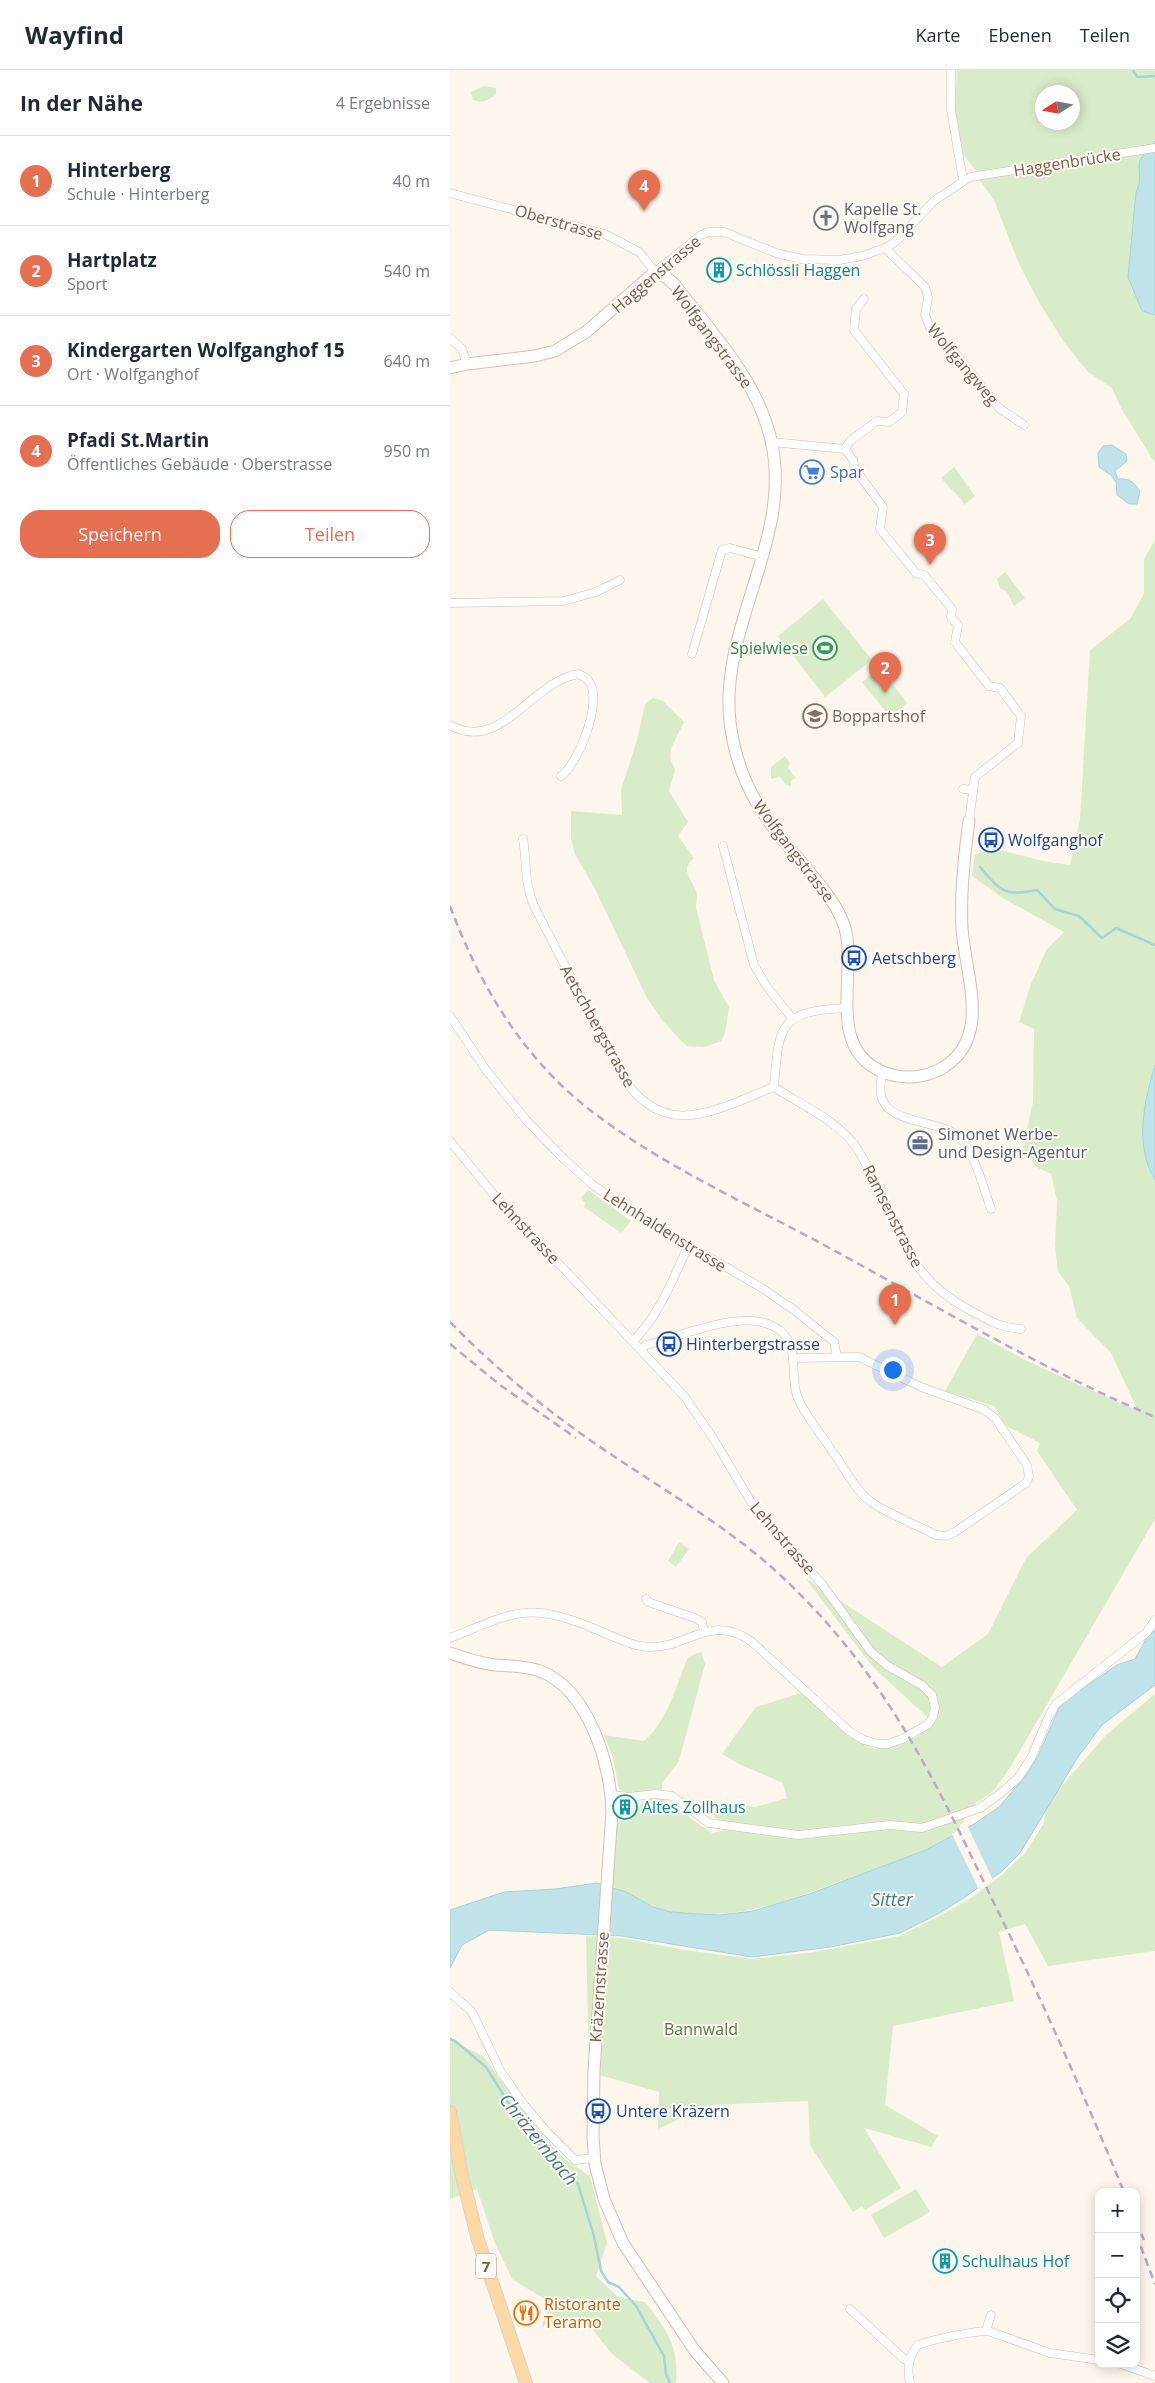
<!DOCTYPE html>
<html lang="de">
<meta charset="utf-8">
<style>
body{margin:0;font-family:"Open Sans",sans-serif;background:#f6f6f7;color:#1f2937}
.controls{position:absolute;right:15px;bottom:15px;display:grid;overflow:hidden;border-radius:10px;box-shadow:0 2px 12px #0003}
.controls button{width:45px;height:45px;display:grid;place-items:center;padding:0;border:0;border-bottom:1px solid #e0e1e3;background:#fff;color:#1f2937;font:25px sans-serif}
.compass{position:absolute;left:585px;top:15px;width:45px;height:45px;border-radius:50%;background:#fff;box-shadow:0 2px 12px #0003;rotate:259deg}
.you{position:absolute;left:442px;top:1299px;width:18px;height:18px;margin:-12px;border:4px solid #fff;border-radius:50%;background:#1a73e8;box-shadow:0 0 0 8px #1a73e833}
.badge{display:grid;place-items:center;width:32px;height:32px;border-radius:50%;background:#e76f51;color:#fff;font-size:16px;font-weight:700}
.pin{position:absolute;translate:-50% -41px;filter:drop-shadow(0 1px 2px #0008)}
.pin::after{content:'';position:absolute;top:26px;width:18px;height:15px;background:inherit;clip-path:polygon(0 0,100% 0,50% 100%)}
.list{margin:0;padding:0;list-style:none}
h2{display:flex;justify-content:space-between;align-items:center;height:65px;margin:0;padding:0 20px;font-size:21px}
h2 small{font-size:16px;font-weight:400;color:#747a83}
.list li{display:grid;grid-template-columns:32px 1fr auto;gap:15px;align-items:center;box-sizing:border-box;height:90px;padding:0 20px;border-top:1px solid #e0e1e3}
.list b{display:block;font-size:19px;white-space:nowrap}
.list p{margin:0;font-size:16px;white-space:nowrap;color:#747a83}
.list em{font-size:16px;font-style:normal;color:#747a83}
.actions{display:flex;gap:10px;padding:15px 20px}
.actions a{flex:1;padding:11px 0;border:1px solid #e76f51;border-radius:20px;text-align:center;font-size:18px;color:#e76f51}
.actions .main{background:#e76f51;color:#fff}
.icon{flex:none;width:28px;height:28px;fill:none;stroke:currentColor;stroke-width:2;stroke-linecap:round;stroke-linejoin:round}
.map{position:relative;flex:none;width:705px;height:2313px;overflow:hidden}
header{display:flex;align-items:center;gap:30px;box-sizing:border-box;height:70px;padding:0 25px;background:#fff;border-bottom:1px solid #e0e1e3}
header strong{font-size:24px}
nav{display:flex;gap:28px;margin-inline-start:auto;font-size:18px}
main{display:flex}
aside{flex:1;background:#fff}
.map>svg:first-child{display:block}
.green{fill:#d8ecc9;fill-rule:evenodd}
.water{fill:#bfe3e8;stroke:#a5d3da}
.pier{fill:#fdf6ec}
.lines{fill:none;stroke-linecap:round;stroke-linejoin:round}
.stream{stroke:#a5d3da;stroke-width:2.5}
.street-casing{stroke:#d1beb0;stroke-width:9}
.secondary-casing{stroke:#d6c0b0;stroke-width:13}
.primary-casing{stroke:#dad1cd;stroke-width:14}
.street{stroke:#fff;stroke-width:8}
.secondary{stroke:#fff;stroke-width:11}
.primary{stroke:#fbd9a5;stroke-width:12}
.rail{stroke:#b9a8c9;stroke-width:2.5;stroke-dasharray:8 5;stroke-linecap:butt}
.labels{text-anchor:middle;dominant-baseline:central;stroke-width:4;stroke-linejoin:round;paint-order:stroke}
.shield{fill:#fffaf3;stroke:#a28b7f;stroke-width:1}
.shield-label{font-size:15px;font-weight:bold;fill:#7a5c4d}
.street-label{font-size:16px;fill:#7a5c4d;stroke:#fffaf3}
.worship-label{font-size:16px;fill:#5b616d;stroke:#fffaf3;text-anchor:start}
.culture-label{font-size:16px;fill:#0d838f;stroke:#fffaf3;text-anchor:start}
.shop-label{font-size:16px;fill:#366cbe;stroke:#fffaf3;text-anchor:start}
.leisure-label{font-size:16px;fill:#27864d;stroke:#fffaf3;text-anchor:end}
.education-label{font-size:16px;fill:#785e54;stroke:#fffaf3;text-anchor:start}
.transit-label{font-size:16px;fill:#164399;stroke:#fffaf3;text-anchor:start}
.service-label{font-size:16px;fill:#4e5e75;stroke:#fffaf3;text-anchor:start}
.park-label{font-size:16px;fill:#537a41;stroke:#fffaf3}
.food-label{font-size:16px;fill:#c56008;stroke:#fffaf3;text-anchor:start}
.water-label{font-size:18px;font-style:italic;fill:#437c86;stroke:#fffaf3}
</style>
<header>
<strong>Wayfind</strong>
<nav><a>Karte</a><a>Ebenen</a><a>Teilen</a></nav>
</header>
<main>
<aside>
<h2>In der Nähe<small>4 Ergebnisse</small></h2>
<ul class="list">
<li><span class="badge">1</span><div><b>Hinterberg</b><p>Schule · Hinterberg</p></div><em>40 m</em></li>
<li><span class="badge">2</span><div><b>Hartplatz</b><p>Sport</p></div><em>540 m</em></li>
<li><span class="badge">3</span><div><b>Kindergarten Wolfganghof 15</b><p>Ort · Wolfganghof</p></div><em>640 m</em></li>
<li><span class="badge">4</span><div><b>Pfadi St.Martin</b><p>Öffentliches Gebäude · Oberstrasse</p></div><em>950 m</em></li>
</ul>
<div class="actions"><a class="main">Speichern</a><a>Teilen</a></div>
</aside>
<div class="map">
<svg width="705" height="2313" viewBox="0 0 705 2313">
<rect width="100%" height="100%" fill="#fdf6ec"/>
<!-- green -->
<g class="green">
<path d="M507,0H705V393L671,338L662,318L638,302L614,272L590,234L569,194L544,130L529,109L528,103L512,83L505,39ZM592,22H622V52H592Z"/>
<path d="M33,16L46,18V25C37,30 33,34 23,30L21,22Z"/>
<polygon points="504,397 525,426 514,435 511,429 491,408"/>
<path d="M705,470V995C694,1030 685,1077 705,1110V1449L561,1696C555,1704 550,1714 543,1720C538,1726 530,1729 525,1734C516,1744 511,1760 500,1767C476,1785 444,1792 416,1802C351,1825 295,1853 223,1842C199,1838 179,1823 157,1814L162,1751H180L198,1723L174,1722L169,1719L163,1688L154,1665L194,1671C218,1650 226,1616 238,1587L251,1582L255,1594L229,1691L212,1713V1729L262,1763L280,1759L261,1744L272,1743L282,1735L289,1734L305,1737L337,1728L333,1713L289,1694L272,1684L306,1637L354,1622L408,1671L424,1679L452,1674L470,1665L478,1648L422,1596L355,1508L492,1597L538,1564L576,1488L627,1440L587,1381L590,1373L556,1356L544,1336L495,1321L527,1264L581,1293L688,1341L661,1283L627,1248L619,1216L608,1202L605,1175L607,1131L601,1104L586,1097L573,1077L583,1032L584,959L569,952L581,914L597,879L614,862L551,827L522,806L525,785L542,778L593,791L620,795L630,750L640,580L680,549L694,524V489Z"/>
<polygon points="555,502 575,528 564,536 557,522 550,518 547,509"/>
<polygon points="373,529 422,590 375,627 328,566"/>
<polygon points="430,598 457,633 440,647 412,612"/>
<path d="M203,628L213,631L234,652L221,678L220,688L225,700L219,721L238,752L228,766L244,788C230,800 241,808 246,821C248,827 246,831 246,837L264,910L279,937L275,964L271,971L255,977L237,976L231,971L212,950L197,928L145,819L125,784L121,768V741L172,745L171,720L187,670L195,634Z"/>
<polygon points="335,686 340,693 338,698 346,708 341,711 341,716 336,715 330,707 321,709 321,697"/>
<polygon points="138,1120 181,1151 171,1163 134,1137 135,1133 131,1128"/>
<polygon points="229,1472 239,1479 226,1497 218,1491"/>
<polygon points="705,1624 705,1881 598,1896 575,1854 549,1862 564,1931 443,1956 435,2035 488,2066 481,2077 414,2058 451,2118 415,2140 412,2136 403,2142 360,2075 358,2031 258,2035 208,2059 209,2022 139,2002 136,1866 172,1868 235,1880 302,1889 365,1882 450,1866 488,1847 521,1828 552,1805 575,1783 594,1753 596,1734 657,1664"/>
<path d="M0,1970L33,1986L91,2064L115,2089L140,2106L157,2173L146,2206L168,2227L195,2232C217,2260 229,2276 226,2313H200L162,2284L142,2259L113,2247L91,2257L101,2233L62,2209L45,2173L27,2119L0,2129Z"/>
<polygon points="466,2119 480,2142 434,2168 421,2145"/>
</g>
<!-- water -->
<g class="water">
<path d="M705,71V245L692,241L678,207L686,122C693,109 687,103 690,91C693,84 700,77 705,71Z"/>
<path d="M662,375L676,384L677,391L665,401L668,409C679,408 684,412 690,421L687,434H679L667,425L666,412L661,405L649,397L648,383L653,376Z"/>
<path d="M705,995V1110C684,1075 694,1032 705,995Z"/>
<polygon points="705,1560 705,1615 652,1655 628,1687 570,1783 551,1802 512,1829 488,1844 450,1863 380,1877 302,1887 172,1866 39,1860 12,1875 0,1898 0,1840 54,1822 105,1819 147,1813 176,1822 203,1837 221,1842 247,1844 270,1845 303,1841 359,1824 476,1780 524,1754 549,1737 577,1704 588,1686 609,1638 620,1627 667,1595 685,1589 696,1569"/>
</g>
<!-- pier -->
<polygon class="pier" points="517,1755 543,1810 529,1820 502,1764"/>
<g class="lines">
<!-- stream -->
<g class="stream">
<polyline points="683,0 687,7 705,6"/>
<path d="M530,797C551,821 554,827 587,820L605,839L629,846L652,868L666,858L705,875"/>
<polyline points="0,1969 5,1971 36,1997 61,2037 98,2085 128,2114 144,2166 151,2201 158,2212 169,2217 186,2236 214,2286 216,2304 220,2313"/>
</g>
<!-- street casing -->
<g class="street-casing">
<g id="street">
<polyline points="501,0 501,40 513,110"/>
<polyline points="0,123 155,164 189,182 205,202 251,165 259,162 274,162 326,183 352,189 389,190 412,186 435,178 444,173 484,131 520,107 705,78"/>
<polyline points="435,178 475,217 478,228 475,245 481,260 503,280 549,338 574,355"/>
<polyline points="0,268 12,279 17,294"/>
<polyline points="322,372 395,379 403,390 405,399 433,437 430,459 466,503 474,505 502,539 501,547 508,555 505,572 539,616 550,618 571,646 568,673 525,707 519,751"/>
<polyline points="395,379 400,371 427,351 439,352 452,342 454,324 404,260 406,239 414,229"/>
<polyline points="0,533 114,531 146,522 170,510"/>
<polyline points="242,584 272,480 280,478 313,487"/>
<path d="M0,655C50,684 81,612 128,604C133,606 138,608 140,613C152,633 129,693 111,706"/>
<polyline points="513,719 523,720"/>
<path d="M73,769C77,792 74,813 84,836L171,1004C213,1073 265,1040 324,1017C329,956 328,941 396,938"/>
<polyline points="273,776 304,895 317,917 342,948"/>
<polyline points="0,946 36,1000 77,1051 115,1090 143,1115 191,1148 312,1218 344,1240 384,1272 387,1286"/>
<path d="M433,1002C416,1060 485,1044 510,1068C524,1082 534,1119 541,1139"/>
<path d="M324,1017C351,1035 383,1048 404,1074C413,1086 419,1101 426,1114C454,1171 461,1209 521,1241C538,1250 551,1258 571,1259"/>
<path d="M0,1071L44,1125L235,1327L263,1368L301,1432L316,1452L372,1514L421,1582L438,1596L473,1616L482,1625L485,1637L483,1647L477,1655L452,1669L438,1674H429L414,1670L399,1661L301,1571C259,1543 239,1578 199,1577C181,1576 162,1566 145,1559C77,1531 65,1542 0,1568"/>
<path d="M183,1271C209,1246 223,1209 238,1176"/>
<path d="M191,1280L196,1275C229,1267 282,1243 315,1253C358,1267 335,1304 350,1333C359,1350 372,1365 382,1381C394,1397 405,1420 421,1432C440,1445 465,1454 486,1465L496,1466L505,1462L576,1413L579,1407L577,1395L545,1348L535,1340L471,1317L409,1287L344,1288"/>
<polyline points="196,1529 198,1532 245,1548 252,1552 254,1561"/>
<polyline points="162,1725 179,1727 205,1724 222,1726 259,1753 348,1765 440,1755 472,1758 530,1738 552,1722 568,1708 581,1688 600,1644 606,1634 697,1562 705,1550"/>
<polyline points="0,1922 22,1942 51,2002 75,2036 97,2062 125,2090 144,2088"/>
<polyline points="400,2239 454,2289 459,2291"/>
<polyline points="536,2260 541,2245"/>
<polyline points="671,2294 705,2306"/>
<path d="M460,2313C457,2300 458,2287 467,2276C477,2270 532,2259 541,2262L600,2283L649,2290"/>
</g>
</g>
<!-- secondary casing -->
<g class="secondary-casing">
<g id="secondary">
<path d="M0,298L17,294L85,286L105,281L136,262L205,202L217,208L224,214C261,262 307,309 321,370C344,468 269,555 280,652C288,717 316,750 356,798C371,816 388,835 395,858C408,906 372,986 442,1005C459,1009 478,1007 494,997C542,967 515,904 512,858C510,822 514,787 519,751"/>
<path d="M0,1583C14,1588 29,1593 45,1595C60,1596 76,1596 90,1601C139,1620 161,1695 162,1742L144,2000L143,2066L145,2094L154,2129L173,2173L245,2281L273,2313"/>
</g>
</g>
<!-- primary casing -->
<g class="primary-casing">
<polyline id="primary" points="0,2042 12,2106 28,2170 76,2313"/>
</g>
<!-- street -->
<use href="#street" class="street"/>
<!-- secondary -->
<use href="#secondary" class="secondary"/>
<!-- primary -->
<use href="#primary" class="primary"/>
<!-- rail -->
<g class="rail">
<path d="M0,836C25,903 59,964 110,1014C180,1081 289,1129 374,1175C483,1234 591,1299 705,1347"/>
<path d="M0,1252C49,1302 103,1346 162,1385C217,1422 279,1458 328,1503C432,1599 481,1702 541,1827C589,1924 633,2022 674,2122"/>
<polyline points="0,1274 50,1315 126,1368"/>
<polyline points="686,2152 694,2170"/>
<polyline points="686,2164 705,2214"/>
</g>
</g>
<!-- icons -->
<defs>
<g id="church-ring" transform="scale(1.25)"><circle r="9.5" fill="#fffaf3" stroke="#6b7280" stroke-width="1.5"/><path d="M-1.2-6h2.4v3.5h3.3v2.4h-3.3V6h-2.4V-.1h-3.3v-2.4h3.3Z" fill="#6b7280"/></g>
<g id="building-ring" transform="scale(1.25)"><circle r="9.5" fill="#fffaf3" stroke="#0f9aa8" stroke-width="1.5"/><path d="M-4-6H4V6H1V3H-1V6H-4ZM-2.5-4.3h1.7v1.8h-1.7ZM.8-4.3h1.7v1.8H.8ZM-2.5-1h1.7V.8h-1.7ZM.8-1h1.7V.8H.8Z" fill="#0f9aa8"/></g>
<g id="supermarket-ring" transform="scale(1.25)"><circle r="9.5" fill="#fffaf3" stroke="#3f7fe0" stroke-width="1.5"/><path d="M-6-5.5h2.5l.6 2H6L4.5 2H-2.5L-4.4-4H-6ZM-1.5 3.2a1.3 1.3 0 1 0 .1 0ZM3 3.2a1.3 1.3 0 1 0 .1 0Z" fill="#3f7fe0"/></g>
<g id="stadium-ring" transform="scale(1.25)"><circle r="9.5" fill="#fffaf3" stroke="#2e9e5b" stroke-width="1.5"/><path d="M0-5a6.5 5 0 1 0 0 10a6.5 5 0 1 0 0-10ZM-3.5-1.8h7v3.6h-7Z" fill="#2e9e5b"/></g>
<g id="school-ring" transform="scale(1.25)"><circle r="9.5" fill="#fffaf3" stroke="#8d6e63" stroke-width="1.5"/><path d="M0-5L7-2L0 1L-7-2ZM-4 1L0 2.5L4 1V4Q0 6-4 4Z" fill="#8d6e63"/></g>
<g id="bus-ring" transform="scale(1.25)"><circle r="9.5" fill="#fffaf3" stroke="#1a4fb4" stroke-width="1.5"/><path d="M-5-6H5V4H4V6H2V4H-2V6H-4V4H-5ZM-3.5-4V0h7V-4ZM-3.5 1.2v1.5H-2V1.2ZM2 1.2v1.5H3.5V1.2Z" fill="#1a4fb4"/></g>
<g id="office-ring" transform="scale(1.25)"><circle r="9.5" fill="#fffaf3" stroke="#5c6f8a" stroke-width="1.5"/><path d="M-6-3h4V-5.5h4V-3h4V5H-6ZM-1-4.5V-3h2v-1.5ZM-6 0V1H6V0Z" fill="#5c6f8a"/></g>
<g id="restaurant-ring" transform="scale(1.25)"><circle r="9.5" fill="#fffaf3" stroke="#e8710a" stroke-width="1.5"/><path d="M-5-6h1v4h1v-4h1v4h1v-4h1v5L-1.5 .5V6h-2V.5L-5-1ZM5-6V6H3V1.5H1.5Q1.5-4 5-6Z" fill="#e8710a"/></g>
</defs>
<g fill-rule="evenodd">
<use href="#church-ring" x="376" y="148"/>
<use href="#building-ring" x="269" y="200"/>
<use href="#supermarket-ring" x="362" y="402"/>
<use href="#stadium-ring" x="375" y="578"/>
<use href="#school-ring" x="365" y="646"/>
<use href="#bus-ring" x="541" y="770"/>
<use href="#bus-ring" x="404" y="888"/>
<use href="#office-ring" x="470" y="1073"/>
<use href="#bus-ring" x="219" y="1274"/>
<use href="#building-ring" x="175" y="1737"/>
<use href="#bus-ring" x="148" y="2041"/>
<use href="#building-ring" x="495" y="2191"/>
<use href="#restaurant-ring" x="76" y="2243"/>
</g>
<g class="labels">
<!-- shield labels -->
<rect class="shield" x="26" y="2183.5" width="20" height="25" rx="4"/>
<g class="shield-label">
<text x="36" y="2196">7</text>
</g>
<!-- street labels -->
<g class="street-label">
<text transform="translate(617 92) rotate(-9)">Haggenbrücke</text>
<text transform="translate(109 152) rotate(16)">Oberstrasse</text>
<text transform="translate(206 204) rotate(-40)">Haggenstrasse</text>
<text transform="translate(262 267) rotate(53)">Wolfgangstrasse</text>
<text transform="translate(513 294) rotate(50)">Wolfgangweg</text>
<text transform="translate(344 781) rotate(53)">Wolfgangstrasse</text>
<text transform="translate(148 956) rotate(61)">Aetschbergstrasse</text>
<text transform="translate(443 1146) rotate(63)">Ramsenstrasse</text>
<text transform="translate(76 1158) rotate(47)">Lehnstrasse</text>
<text transform="translate(215 1160) rotate(32)">Lehnhaldenstrasse</text>
<text transform="translate(333 1468) rotate(49)">Lehnstrasse</text>
<text transform="translate(149 1917) rotate(-86)">Kräzernstrasse</text>
</g>
<!-- worship labels -->
<g class="worship-label">
<text x="394" y="139">Kapelle St.<tspan x="394" dy="18">Wolfgang</tspan></text>
</g>
<!-- culture labels -->
<g class="culture-label">
<text x="286" y="200">Schlössli Haggen</text>
<text x="192" y="1737">Altes Zollhaus</text>
<text x="512" y="2191">Schulhaus Hof</text>
</g>
<!-- shop labels -->
<g class="shop-label">
<text x="380" y="402">Spar</text>
</g>
<!-- leisure labels -->
<g class="leisure-label">
<text x="358" y="578">Spielwiese</text>
</g>
<!-- education labels -->
<g class="education-label">
<text x="382" y="646">Boppartshof</text>
</g>
<!-- transit labels -->
<g class="transit-label">
<text x="558" y="770">Wolfganghof</text>
<text x="422" y="888">Aetschberg</text>
<text x="236" y="1274">Hinterbergstrasse</text>
<text x="166" y="2041">Untere Kräzern</text>
</g>
<!-- service labels -->
<g class="service-label">
<text x="488" y="1064">Simonet Werbe-<tspan x="488" dy="18">und Design-Agentur</tspan></text>
</g>
<!-- park labels -->
<g class="park-label">
<text x="251" y="1959">Bannwald</text>
</g>
<!-- food labels -->
<g class="food-label">
<text x="94" y="2234">Ristorante<tspan x="94" dy="18">Teramo</tspan></text>
</g>
<!-- water labels -->
<g class="water-label">
<text x="442" y="1829">Sitter</text>
<text transform="translate(89 2069) rotate(51)">Chräzernbach</text>
</g>
</g>
</svg>
<div class="controls">
<button>+</button>
<button>−</button>
<button><svg class="icon" aria-label="locate" viewBox="0 0 24 24"><circle cx="12" cy="12" r="6"/><path d="M12 2v4M12 18v4M2 12h4M18 12h4"/></svg></button>
<button><svg class="icon" aria-label="layers" viewBox="0 0 24 24"><path d="M12 4l9 5-9 5-9-5zM3 14l9 5 9-5"/></svg></button>
</div>
<svg class="compass" viewBox="-18 -18 36 36"><path d="M0-13l5 13h-10z" fill="#e53935"/><path d="M0 13l5-13h-10z" fill="#747a83"/></svg>
<div class="you"></div>
<div class="pin badge" style="left:445px;top:1255px">1</div>
<div class="pin badge" style="left:435px;top:623px">2</div>
<div class="pin badge" style="left:480px;top:495px">3</div>
<div class="pin badge" style="left:194px;top:141px">4</div>
</div>
</main>
